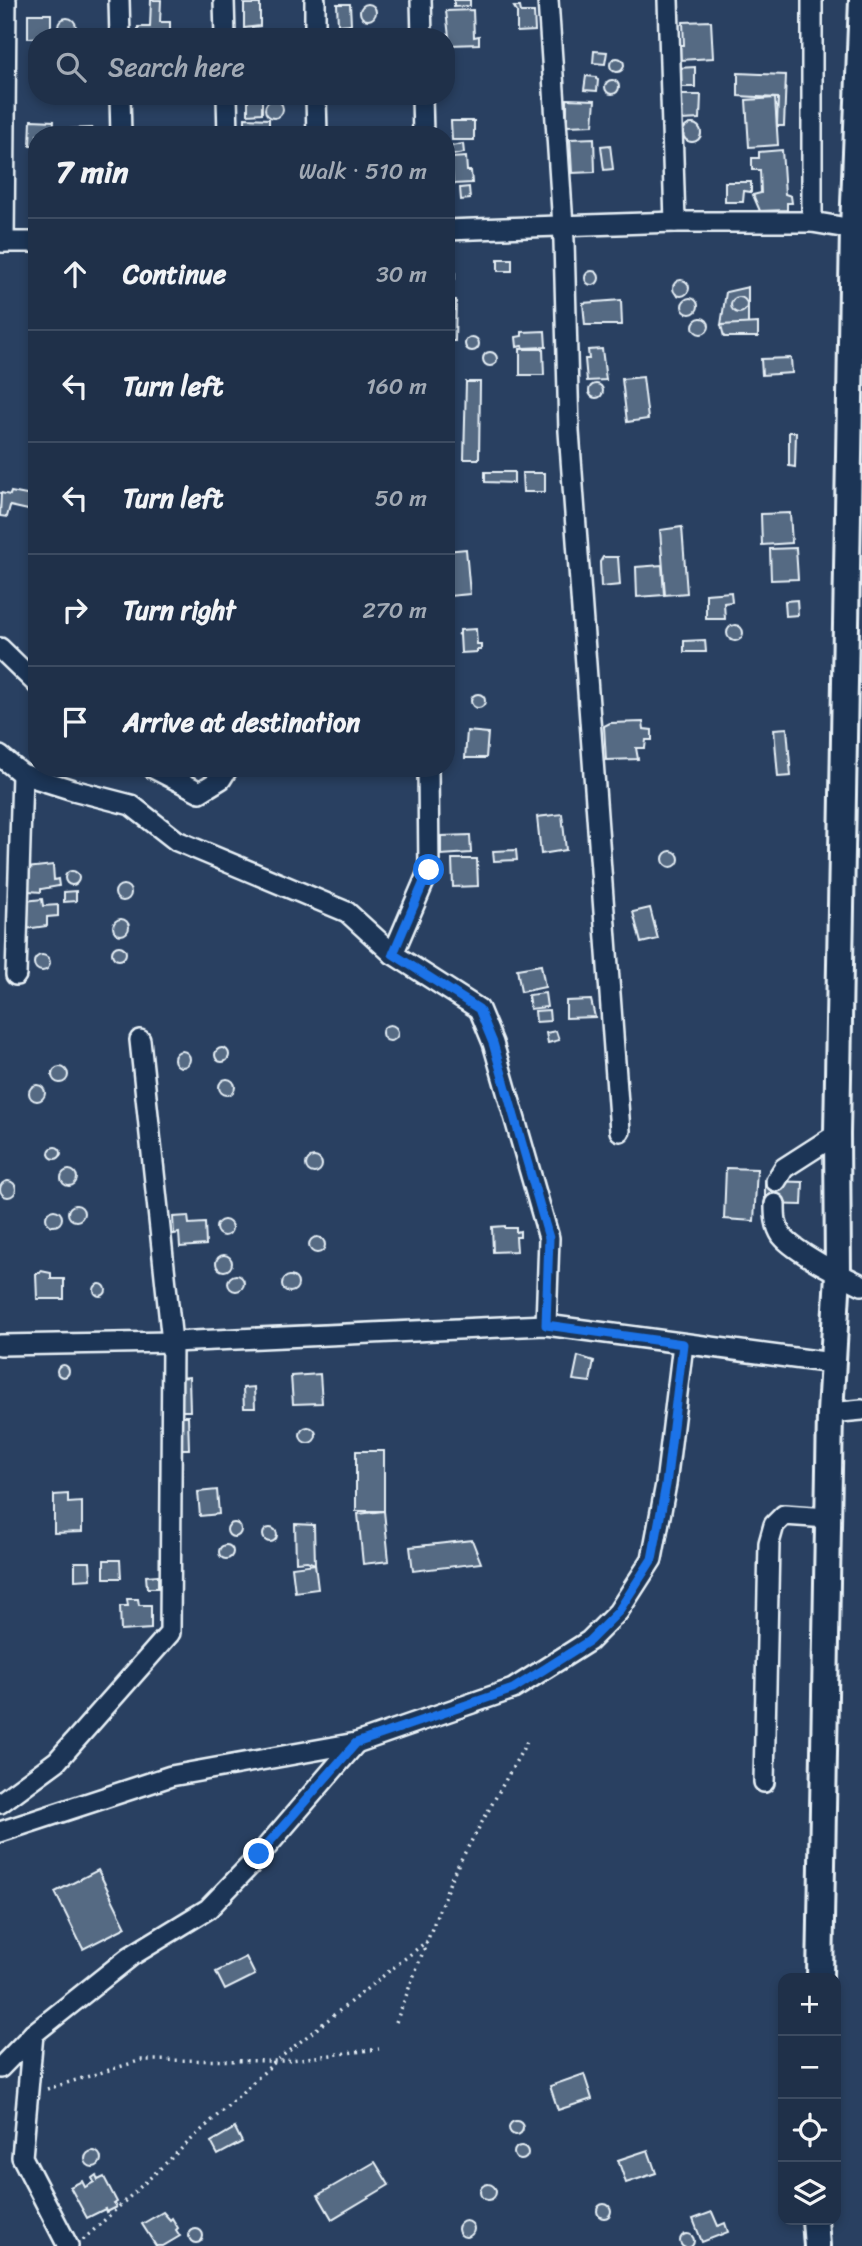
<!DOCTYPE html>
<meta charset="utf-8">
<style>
body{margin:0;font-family:Sriracha,sans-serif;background:#273850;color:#f1f3f6}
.controls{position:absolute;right:21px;bottom:21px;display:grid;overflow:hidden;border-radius:14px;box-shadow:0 4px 10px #0003}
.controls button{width:63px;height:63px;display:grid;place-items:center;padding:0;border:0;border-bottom:2px solid #3c4b61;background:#1f3049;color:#f1f3f6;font:35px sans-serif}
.stop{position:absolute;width:21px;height:21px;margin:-16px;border:5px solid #1a73e8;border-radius:50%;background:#fff}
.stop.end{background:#1a73e8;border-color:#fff;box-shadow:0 2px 7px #0008}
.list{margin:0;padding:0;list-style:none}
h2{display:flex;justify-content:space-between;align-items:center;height:91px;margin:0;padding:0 28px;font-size:30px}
h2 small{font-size:23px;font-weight:400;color:#a1a9b4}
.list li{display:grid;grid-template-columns:46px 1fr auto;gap:21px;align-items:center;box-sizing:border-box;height:112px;padding:0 28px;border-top:2px solid #3c4b61}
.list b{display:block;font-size:26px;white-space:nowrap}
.list em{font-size:23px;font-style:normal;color:#a1a9b4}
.icon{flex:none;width:38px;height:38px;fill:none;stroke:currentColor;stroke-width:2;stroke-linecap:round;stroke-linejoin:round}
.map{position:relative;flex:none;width:862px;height:2246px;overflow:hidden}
.search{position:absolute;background:#1f3049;box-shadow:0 4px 10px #0003;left:28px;top:28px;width:427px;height:77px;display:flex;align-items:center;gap:18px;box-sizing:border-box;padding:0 24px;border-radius:28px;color:#a1a9b4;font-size:26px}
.panel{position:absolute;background:#1f3049;box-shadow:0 4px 10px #0003;left:28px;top:126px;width:427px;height:651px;border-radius:28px}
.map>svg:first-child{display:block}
.building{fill:#556a83;stroke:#e8f1f8;stroke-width:2}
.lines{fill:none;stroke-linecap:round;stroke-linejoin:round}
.minor-casing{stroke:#e8f1f8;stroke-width:24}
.major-casing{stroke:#e8f1f8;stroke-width:30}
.path{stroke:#e8f1f8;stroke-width:3.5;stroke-dasharray:2 5;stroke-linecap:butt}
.minor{stroke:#1d3557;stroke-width:19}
.major{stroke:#1d3557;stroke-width:24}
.route{stroke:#1a73e8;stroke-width:9}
</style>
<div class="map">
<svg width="862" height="2246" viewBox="0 0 862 2246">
<rect width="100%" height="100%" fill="#294061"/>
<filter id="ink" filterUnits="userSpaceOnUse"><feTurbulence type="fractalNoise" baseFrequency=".0143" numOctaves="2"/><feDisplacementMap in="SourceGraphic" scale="14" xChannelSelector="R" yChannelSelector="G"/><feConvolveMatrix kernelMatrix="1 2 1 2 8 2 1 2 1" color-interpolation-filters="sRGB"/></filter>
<g filter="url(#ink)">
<!-- building -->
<g class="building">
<polygon points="151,0 161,0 160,22 170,22 170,37 138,37 138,27 150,27"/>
<polygon points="454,0 470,0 470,6 454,7"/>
<circle cx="368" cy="12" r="8"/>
<polygon points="244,4 260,4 260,26 244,28"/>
<polygon points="337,4 350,4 351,24 338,25"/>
<polygon points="514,7 520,7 521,12 534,12 535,31 517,32 517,12"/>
<polygon points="473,10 474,37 479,36 479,44 450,45 446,11"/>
<polygon points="28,14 51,14 51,37 28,38"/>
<circle cx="67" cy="27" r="9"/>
<polygon points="711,21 713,58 680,60 676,45 684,45 683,22"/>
<polygon points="594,51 607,52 605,64 593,63"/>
<circle cx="617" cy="65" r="7"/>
<polygon points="695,67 695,87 678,87 678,68"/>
<polygon points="738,73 786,75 784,126 777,126 778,98 738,96"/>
<polygon points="586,76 596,77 596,79 598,80 597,91 584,90"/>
<circle cx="612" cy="87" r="7"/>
<polygon points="681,95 701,95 700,119 681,120"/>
<polygon points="248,96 262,96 262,113 248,114"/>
<polygon points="775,98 778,145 749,147 746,100"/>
<polygon points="567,99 595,100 593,125 567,126"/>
<circle cx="274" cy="109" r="9"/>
<polygon points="245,118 269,119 269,130 271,130 271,135 245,135"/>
<polygon points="31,120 54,121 53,135 37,135 37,147 30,146"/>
<polygon points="451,121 474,121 474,140 452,140"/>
<circle cx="692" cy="133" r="9"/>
<circle cx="692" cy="133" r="9"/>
<polygon points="92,128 92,135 69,135 68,129"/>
<polygon points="363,130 369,131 372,135 357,135"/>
<polygon points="594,138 595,172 572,173 570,139"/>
<polygon points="463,144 464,153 452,155 451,146"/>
<polygon points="610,145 613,169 604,170 601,146"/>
<polygon points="782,150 785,194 791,196 792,203 787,203 787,210 760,211 753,195 761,193 760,170 752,170 752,158 759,158 759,152"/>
<polygon points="466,157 467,171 471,171 472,183 453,184 451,158"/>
<polygon points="725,182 751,182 751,192 744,191 743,202 725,202"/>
<polygon points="469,187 470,199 461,200 460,188"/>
<rect x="446" y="254" width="9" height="25"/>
<rect x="498" y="259" width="14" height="12"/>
<circle cx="592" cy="278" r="7"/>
<circle cx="681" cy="288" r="8"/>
<polygon points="748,287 748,325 721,325 726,292"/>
<circle cx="739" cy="305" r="8"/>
<circle cx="690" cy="306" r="8"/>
<polygon points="446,300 456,300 455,341 446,341"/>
<polygon points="621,300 622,325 585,325 583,303"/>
<circle cx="701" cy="326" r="8"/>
<polygon points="758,323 758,337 724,337 721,325"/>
<polygon points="545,331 546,347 523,348 522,346 517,347 516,337 522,336 522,332"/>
<circle cx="472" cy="344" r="7"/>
<polygon points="520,349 543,349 544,375 520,375"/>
<polygon points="602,349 606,380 587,381 585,359 589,359 588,350"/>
<circle cx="490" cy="359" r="7"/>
<polygon points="791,358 792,373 762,375 761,359"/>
<polygon points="643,377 648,419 627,422 622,379"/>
<polygon points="466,382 480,382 479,459 464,459"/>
<circle cx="596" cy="391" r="7"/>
<polygon points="789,432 796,432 795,467 789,466"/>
<polygon points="485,472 514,472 514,483 485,482"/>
<polygon points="522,473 545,473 545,492 523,492"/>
<polygon points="11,492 37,497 37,512 10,506 7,517 0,516 1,493 10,495"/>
<polygon points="790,513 792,543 762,545 761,514"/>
<polygon points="682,527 687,593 665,595 660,530"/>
<polygon points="796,548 798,579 771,580 770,549"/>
<polygon points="466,549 470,594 449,596 446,551"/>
<polygon points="603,557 618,557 620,585 601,587 600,562"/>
<polygon points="662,565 664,595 637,597 636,567"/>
<polygon points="731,592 732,602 724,603 725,619 706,619 706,594"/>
<polygon points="797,600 798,615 786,616 785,601"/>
<circle cx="735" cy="633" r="8"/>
<polygon points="476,629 477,644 481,644 481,650 477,650 477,652 461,653 460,635 458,634 460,634 460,630"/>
<polygon points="705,640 706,652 684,652 684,641"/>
<circle cx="478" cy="701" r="7"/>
<polygon points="643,722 644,729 652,730 652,740 646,740 645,748 636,748 638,759 606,760 604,726 610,723"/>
<polygon points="787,728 791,776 778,777 774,729"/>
<polygon points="467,731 488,733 486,758 465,758"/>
<polygon points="562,814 566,850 541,854 537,817"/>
<polygon points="470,835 471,853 441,855 441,836"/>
<polygon points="516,850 517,860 494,861 493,851"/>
<circle cx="671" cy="859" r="8"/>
<polygon points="452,859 477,859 478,886 453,887"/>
<polygon points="53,865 54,880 58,879 59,886 41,889 41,892 29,891 27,868"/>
<circle cx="72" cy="878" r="7"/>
<circle cx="123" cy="893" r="8"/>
<polygon points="76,891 76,901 64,902 64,892"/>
<polygon points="42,899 43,906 58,905 58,916 47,917 47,926 25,929 25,901"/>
<polygon points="650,908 658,939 641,943 633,912"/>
<circle cx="121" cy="927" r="8"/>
<circle cx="119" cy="953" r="7"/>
<circle cx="42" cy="963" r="8"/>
<polygon points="541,965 545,987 521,992 517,969"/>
<polygon points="545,993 547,1007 530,1009 528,995"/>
<polygon points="591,1000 595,1017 566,1018 566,1001"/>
<polygon points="549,1010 550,1021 536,1022 535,1011"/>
<circle cx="390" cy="1033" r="8"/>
<polygon points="556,1031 559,1040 548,1043 546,1033"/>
<circle cx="222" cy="1055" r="7"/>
<circle cx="182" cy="1059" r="8"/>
<circle cx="60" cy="1075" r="8"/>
<circle cx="227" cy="1087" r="8"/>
<circle cx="37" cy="1093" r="8"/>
<circle cx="55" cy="1153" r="6"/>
<circle cx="314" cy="1165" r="8"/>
<polygon points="726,1168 757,1169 754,1221 724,1219"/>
<circle cx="69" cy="1178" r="8"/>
<circle cx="8" cy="1189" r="8"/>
<polygon points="765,1181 803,1182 802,1205 765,1204"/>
<circle cx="76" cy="1213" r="8"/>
<circle cx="54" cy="1218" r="8"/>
<polygon points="188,1216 189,1224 205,1223 206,1245 180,1247 179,1233 174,1234 173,1217"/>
<circle cx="224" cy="1228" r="8"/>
<polygon points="505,1226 505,1228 516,1228 516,1232 520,1231 520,1237 516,1237 517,1251 493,1252 492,1227"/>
<circle cx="317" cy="1245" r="8"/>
<circle cx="224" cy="1263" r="8"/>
<polygon points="41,1271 51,1273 51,1279 64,1279 64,1299 37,1299 36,1273 40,1273"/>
<circle cx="236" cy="1283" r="8"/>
<circle cx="290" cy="1284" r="8"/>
<circle cx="100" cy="1290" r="6"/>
<polygon points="578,1356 594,1361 590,1382 573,1380"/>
<circle cx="63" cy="1371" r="6"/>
<polygon points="320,1374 322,1403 293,1404 291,1376"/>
<polygon points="189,1377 190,1411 181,1411 180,1378"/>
<polygon points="254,1387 255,1408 244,1408 243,1388"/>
<polygon points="181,1416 188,1416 189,1449 182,1449"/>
<circle cx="308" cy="1435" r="8"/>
<rect x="356" y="1451" width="28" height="60"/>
<polygon points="217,1490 219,1514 200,1516 198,1492"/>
<polygon points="68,1494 68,1503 82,1502 82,1532 54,1533 54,1495"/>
<polygon points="384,1511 389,1561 363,1564 358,1514"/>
<circle cx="234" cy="1530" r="7"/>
<polygon points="295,1524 314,1525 315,1564 307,1561 296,1562"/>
<circle cx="270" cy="1535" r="7"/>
<polygon points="472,1540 481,1563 413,1571 410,1547"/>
<circle cx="226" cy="1552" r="7"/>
<polygon points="104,1560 120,1560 121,1578 104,1578"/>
<polygon points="75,1562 90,1562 91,1579 75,1580"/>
<polygon points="315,1564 318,1589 295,1592 292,1567"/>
<polygon points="158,1575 158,1588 147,1588 146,1576"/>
<polygon points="127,1599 138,1599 139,1605 151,1605 151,1629 121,1631 120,1606 128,1606"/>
<polygon points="98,1870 126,1927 83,1949 55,1892"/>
<polygon points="246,1957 255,1975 225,1990 216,1972"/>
<polygon points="584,2074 592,2099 558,2110 550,2086"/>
<circle cx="516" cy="2128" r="7"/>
<polygon points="235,2128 242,2142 218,2155 211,2142"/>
<circle cx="521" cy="2153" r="7"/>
<polygon points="648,2150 656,2173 626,2183 618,2160"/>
<circle cx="93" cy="2159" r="8"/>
<polygon points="375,2162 389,2185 332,2219 318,2195"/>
<polygon points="96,2175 98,2180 104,2177 117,2202 114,2204 116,2207 106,2212 105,2209 87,2218 70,2187 82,2181 85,2187 94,2182 92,2178"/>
<circle cx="488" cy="2192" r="8"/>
<circle cx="604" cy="2211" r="7"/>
<polygon points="163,2212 170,2220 172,2218 178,2228 176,2230 180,2236 163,2246 156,2246 142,2224"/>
<polygon points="712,2212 718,2226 725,2223 728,2232 702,2242 693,2219"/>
<circle cx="466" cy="2229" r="8"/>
<circle cx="196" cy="2236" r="7"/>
<circle cx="687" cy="2241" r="7"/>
</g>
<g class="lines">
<!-- minor casing -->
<g class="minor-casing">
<g id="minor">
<polyline points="119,0 120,37"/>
<polyline points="224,0 225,37"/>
<polyline points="315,0 315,37"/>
<polyline points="421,0 422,37"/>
<polyline points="548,0 564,241 569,431 620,1131"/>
<polyline points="668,0 675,222"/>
<polyline points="812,0 812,222"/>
<polyline points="120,96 121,135"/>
<polyline points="227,96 228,135"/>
<polyline points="316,96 317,135"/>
<polyline points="422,96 423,135"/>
<polyline points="446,230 675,222 812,222 853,229"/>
<polyline points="0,242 37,242"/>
<polyline points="4,242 6,0"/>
<polyline points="0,648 37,684"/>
<polyline points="0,756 22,774 73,790 131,805 177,841 347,912 393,954 479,1009 493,1043 549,1238 546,1325"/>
<polyline points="153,768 200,792 221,779 228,768"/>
<polyline points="393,954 429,870 428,768"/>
<polyline points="16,975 22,774"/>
<polyline points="776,1181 784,1168 837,1134"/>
<path d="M775,1204C775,1215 775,1226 782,1236C795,1252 842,1276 862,1285"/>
<polyline points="0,1345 172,1342 546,1325 832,1363"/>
<polyline points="830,1413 862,1410"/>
<polyline points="764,1782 769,1543 774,1525 784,1515 828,1518"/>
<polyline points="0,1803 57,1761 170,1633 172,1342 140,1040"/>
<polyline points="0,1832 171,1776 356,1743 513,1689 589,1641 618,1612 652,1559 666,1484 683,1344"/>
<polyline points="33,2034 22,2157 68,2246"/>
<polyline points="0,2068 33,2034 131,1956 208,1909 257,1858 356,1743"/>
</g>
</g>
<!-- major casing -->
<g class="major-casing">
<g id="major">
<polyline points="820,1978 830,1413 838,1274 837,1134 853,229 862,0"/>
<polyline points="815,2220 817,2246"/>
</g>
</g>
<!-- path -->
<g class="path">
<polyline points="396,2022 453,1874 529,1738"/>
<polyline points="47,2089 142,2060 283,2061 379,2049"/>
<polyline points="83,2240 276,2061 427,1941"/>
</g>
<!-- minor -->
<use href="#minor" class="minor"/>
<!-- major -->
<use href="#major" class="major"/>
</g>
</g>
<g class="lines" filter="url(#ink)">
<!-- route -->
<polyline class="route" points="259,1854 356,1743 513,1689 589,1641 618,1612 652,1559 666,1485 683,1344 546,1325 549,1238 493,1043 479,1009 393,954 429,870"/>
</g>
</svg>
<div class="controls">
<button>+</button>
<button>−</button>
<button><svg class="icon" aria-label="locate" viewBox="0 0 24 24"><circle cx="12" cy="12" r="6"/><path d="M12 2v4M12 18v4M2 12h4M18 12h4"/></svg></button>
<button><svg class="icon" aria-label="layers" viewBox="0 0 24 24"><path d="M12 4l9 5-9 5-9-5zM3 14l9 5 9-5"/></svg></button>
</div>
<div class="stop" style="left:429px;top:870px"></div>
<div class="stop end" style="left:259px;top:1854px"></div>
<div class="search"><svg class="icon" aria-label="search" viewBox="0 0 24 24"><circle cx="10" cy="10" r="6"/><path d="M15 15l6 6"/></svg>Search here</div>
<section class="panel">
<h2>7 min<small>Walk · 510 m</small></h2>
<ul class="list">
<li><svg class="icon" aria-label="ahead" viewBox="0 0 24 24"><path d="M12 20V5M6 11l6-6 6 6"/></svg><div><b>Continue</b></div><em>30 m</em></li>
<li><svg class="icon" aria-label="left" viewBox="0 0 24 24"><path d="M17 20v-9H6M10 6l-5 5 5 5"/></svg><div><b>Turn left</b></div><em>160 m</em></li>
<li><svg class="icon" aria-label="left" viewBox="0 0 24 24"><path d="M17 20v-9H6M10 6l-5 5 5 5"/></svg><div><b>Turn left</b></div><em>50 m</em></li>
<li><svg class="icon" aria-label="right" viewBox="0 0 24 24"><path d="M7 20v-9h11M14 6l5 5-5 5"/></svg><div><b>Turn right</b></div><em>270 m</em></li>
<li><svg class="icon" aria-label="arrive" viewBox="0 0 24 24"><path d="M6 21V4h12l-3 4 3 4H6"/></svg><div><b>Arrive at destination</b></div></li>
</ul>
</section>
</div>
